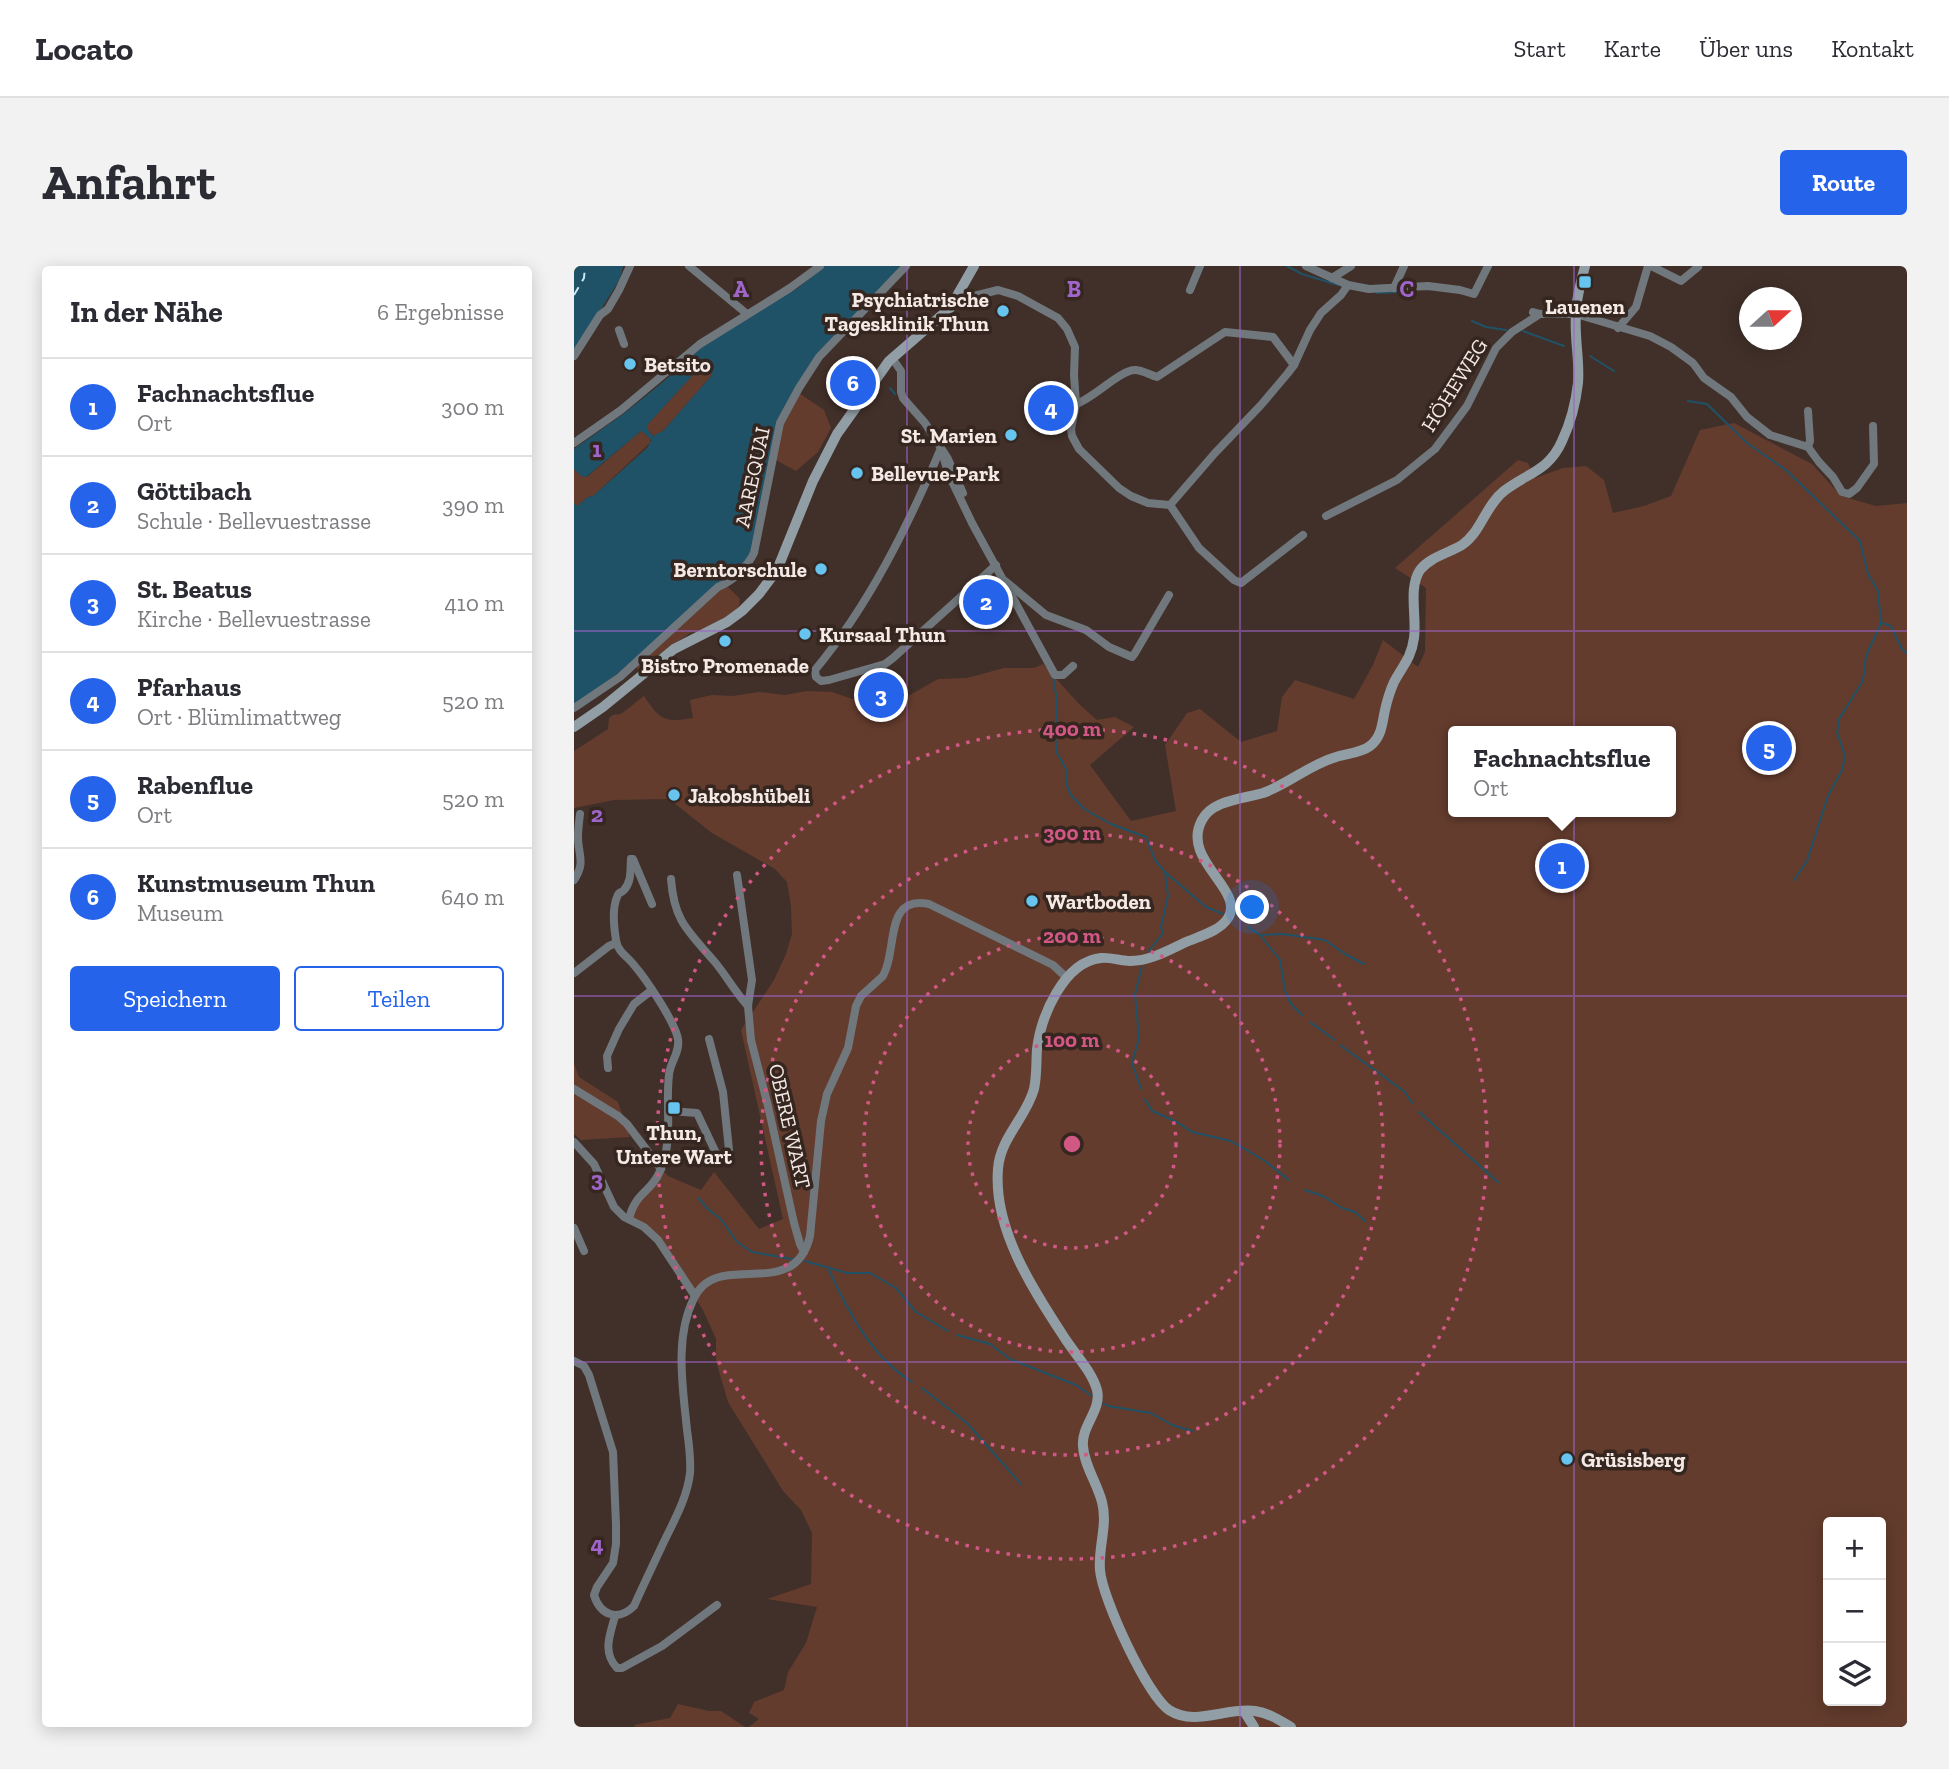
<!DOCTYPE html>
<html lang="de">
<meta charset="utf-8">
<style>
body{margin:0;font-family:"Zilla Slab",serif;background:#f2f2f3;color:#2b2b33}
.controls{position:absolute;right:21px;bottom:21px;display:grid;overflow:hidden;border-radius:7px;box-shadow:0 4px 18px #0003}
.controls button{width:63px;height:63px;display:grid;place-items:center;padding:0;border:0;border-bottom:2px solid #e1e1e2;background:#fff;color:#2b2b33;font:35px sans-serif}
.compass{position:absolute;left:1165px;top:21px;width:63px;height:63px;border-radius:50%;background:#fff;box-shadow:0 4px 18px #0003;rotate:69deg}
.you{position:absolute;left:679px;top:642px;width:24px;height:24px;margin:-18px;border:5px solid #fff;border-radius:50%;background:#1a73e8;box-shadow:0 0 0 10px #1a73e833}
.badge{display:grid;place-items:center;width:46px;height:46px;border-radius:50%;background:#2563eb;color:#fff;font-size:23px;font-weight:700}
.pin{position:absolute;translate:-50% -50%;border:4px solid #fff;box-shadow:0 2px 7px #0006}
.popup{position:absolute;left:874px;top:460px;width:228px;height:91px;box-sizing:border-box;display:grid;place-content:center;border-radius:7px;background:#fff;filter:drop-shadow(0 2px 5px #0005);font-size:23px;white-space:nowrap;color:#7c7c81}
.popup b{font-size:26px;color:#2b2b33}
.popup::after{content:'';position:absolute;left:50%;top:100%;margin-left:-14px;border:14px solid transparent;border-top-color:#fff}
.list{margin:0;padding:0;list-style:none}
h2{display:flex;justify-content:space-between;align-items:center;height:91px;margin:0;padding:0 28px;font-size:30px}
h2 small{font-size:23px;font-weight:400;color:#7c7c81}
.list li{display:grid;grid-template-columns:46px 1fr auto;gap:21px;align-items:center;box-sizing:border-box;height:98px;padding:0 28px;border-top:2px solid #e1e1e2}
.list b{display:block;font-size:26px;white-space:nowrap}
.list p{margin:0;font-size:23px;white-space:nowrap;color:#7c7c81}
.list em{font-size:23px;font-style:normal;color:#7c7c81}
.actions{display:flex;gap:14px;padding:21px 28px}
.actions a{flex:1;padding:16px 0;border:2px solid #2563eb;border-radius:7px;text-align:center;font-size:24px;color:#2563eb}
.actions .main{background:#2563eb;color:#fff}
.icon{flex:none;width:38px;height:38px;fill:none;stroke:currentColor;stroke-width:2;stroke-linecap:round;stroke-linejoin:round}
.map{position:relative;flex:none;width:1333px;height:1461px;overflow:hidden;border-radius:7px}
header{display:flex;align-items:center;gap:42px;box-sizing:border-box;height:98px;padding:0 35px;background:#fff;border-bottom:2px solid #e1e1e2}
header strong{font-size:33px}
nav{display:flex;gap:38px;margin-inline-start:auto;font-size:24px}
.intro{display:flex;align-items:center;justify-content:space-between;box-sizing:border-box;height:168px;padding:0 42px}
h1{margin:0;font-size:49px}
.button{padding:18px 32px;border-radius:7px;background:#2563eb;color:#fff;font-size:24px;font-weight:700}
main{display:flex;gap:42px;padding:0 42px}
aside{flex:1;background:#fff;border-radius:7px;box-shadow:0 4px 18px #0003}
.map>svg:first-child{display:block}
.green{fill:#633c2d;fill-rule:evenodd}
.water{fill:#205267;fill-rule:evenodd}
.lines{fill:none;stroke-linecap:round;stroke-linejoin:round}
.stream{stroke:#205267;stroke-width:2}
.ferry{stroke:#cae7f6;stroke-width:2;stroke-dasharray:9 7;stroke-linecap:butt}
.street{stroke:#70787d;stroke-width:8}
.secondary{stroke:#919ea5;stroke-width:10}
.grid{fill:none;stroke:#9f65ca;stroke-width:2;stroke-opacity:0.55}
.ring{fill:none;stroke:#d15784;stroke-width:3.5;stroke-dasharray:3.5 7}
.poi-dot{fill:#66c4ef;stroke:#362620;stroke-width:2.5}
.labels{text-anchor:middle;dominant-baseline:central;stroke-width:7;stroke-linejoin:round;paint-order:stroke}
.poi-label{font-size:21px;font-weight:bold;fill:#f4e9e4;stroke:#362620;text-anchor:start}
.street-label{font-size:21px;fill:#f4e9e4;stroke:#362620}
.grid-label{font-size:23px;text-anchor:middle;font-weight:bold;fill:#9f65ca;stroke:#362620;stroke-width:7;stroke-linejoin:round;paint-order:stroke}
.centre{fill:#d15784;stroke:#362620;stroke-width:3.5}
.ring-label{font-size:21px;text-anchor:middle;font-weight:bold;fill:#d15784;stroke:#362620;stroke-width:7;stroke-linejoin:round;paint-order:stroke}
</style>
<header>
<strong>Locato</strong>
<nav><a>Start</a><a>Karte</a><a>Über uns</a><a>Kontakt</a></nav>
</header>
<div class="intro"><h1>Anfahrt</h1><a class="button">Route</a></div>
<main>
<aside>
<h2>In der Nähe<small>6 Ergebnisse</small></h2>
<ul class="list">
<li><span class="badge">1</span><div><b>Fachnachtsflue</b><p>Ort</p></div><em>300 m</em></li>
<li><span class="badge">2</span><div><b>Göttibach</b><p>Schule · Bellevuestrasse</p></div><em>390 m</em></li>
<li><span class="badge">3</span><div><b>St. Beatus</b><p>Kirche · Bellevuestrasse</p></div><em>410 m</em></li>
<li><span class="badge">4</span><div><b>Pfarhaus</b><p>Ort · Blümlimattweg</p></div><em>520 m</em></li>
<li><span class="badge">5</span><div><b>Rabenflue</b><p>Ort</p></div><em>520 m</em></li>
<li><span class="badge">6</span><div><b>Kunstmuseum Thun</b><p>Museum</p></div><em>640 m</em></li>
</ul>
<div class="actions"><a class="main">Speichern</a><a>Teilen</a></div>
</aside>
<div class="map">
<svg width="1333" height="1461" viewBox="0 0 1333 1461">
<rect width="100%" height="100%" fill="#413029"/>
<!-- green -->
<g class="green">
<polygon points="128,99 137,107 137,110 89,165 79,170 74,164 73,159"/>
<polygon points="225,127 250,144 257,162 244,186 222,205 202,194 209,157"/>
<path d="M1160,157L1238,198L1267,230L1302,240L1333,237V1461H175L185,1453L175,1447L180,1436L210,1424L214,1406L232,1377L243,1341L193,1333L237,1318L238,1267L227,1244L209,1225L154,1136L142,1095V1073L129,1044L84,974L55,953L87,903L94,910L127,924L140,906L185,963L209,953L167,764L200,714L212,688L218,668L217,640L213,616L201,603L138,567L95,533L40,534L0,542V485L34,463L35,452L39,449L47,448L70,430C86,454 90,457 119,452L116,434L138,429L159,430L185,426L211,429L233,425L258,426L304,442L329,433L364,413L393,412L430,402H460L469,398L505,438L523,454L541,451L560,461L516,499L557,555L602,545L591,479L613,447L626,443L667,476L703,465L708,431L721,414L780,433L799,399L809,374L844,401L851,386L852,322L821,302L944,194L954,197L961,212L989,202L1012,200L1030,214L1039,247L1070,240L1097,230L1126,164ZM880,465H1096V546H880ZM1254,1256H1307V1435H1254Z"/>
<polygon points="67,165 76,172 76,177 19,230 14,231 3,240 0,237 0,203 7,210 13,211"/>
<polygon points="154,321 166,333 165,341 153,352 134,362 116,367 77,394 65,406 62,400 147,324"/>
<polygon points="0,797 5,811 44,836 56,871 7,874 0,868"/>
<polygon points="104,1438 135,1445 147,1445 171,1461 62,1461 60,1459 96,1452"/>
</g>
<!-- water -->
<g class="water">
<polygon points="2,0 49,0 46,13 0,86 0,3"/>
<path d="M250,0H329L239,93L225,115L215,134L176,292L150,316L148,314L57,398L0,439V237L3,240L14,231L19,230L73,182L77,175L76,172L67,165L12,211L7,210L0,203V183L48,149L83,121L105,102L110,93L135,75L224,22ZM128,99L137,107V110L89,165L79,170L74,164V158Z"/>
</g>
<g class="lines">
<!-- stream -->
<g class="stream">
<polyline points="713,0 728,8 764,19"/>
<polyline points="803,27 823,26"/>
<polyline points="898,55 912,61 932,64"/>
<polyline points="949,65 990,80"/>
<polyline points="1016,90 1040,105"/>
<polyline points="316,122 321,128"/>
<polyline points="1114,135 1133,138 1173,177 1212,204 1286,275 1294,308 1304,325 1307,357 1292,390 1289,415 1265,453 1263,466 1271,490 1268,504 1254,530 1233,595 1220,614"/>
<polyline points="1308,357 1317,360 1328,383 1333,387"/>
<polyline points="479,412 483,434 481,469 483,487 492,503 492,517 497,529 510,543 537,558 572,571 581,594 591,606 594,630 587,661 589,667 574,686"/>
<polyline points="591,606 632,641 649,648"/>
<polyline points="674,661 686,669 706,694 711,725 717,738 728,749"/>
<polyline points="686,669 709,668 751,674 771,688 790,698"/>
<polyline points="736,756 761,774"/>
<polyline points="766,779 831,826 838,837"/>
<polyline points="567,823 558,797 565,772 561,728 568,701"/>
<polyline points="571,833 578,845 601,855 618,866 657,875 691,895 715,914"/>
<polyline points="845,846 924,916"/>
<polyline points="731,924 749,930 768,942 781,946 791,955"/>
<polyline points="124,932 136,945 147,953 162,975 178,986 218,993"/>
<polyline points="231,995 273,1007 296,1007 322,1022 342,1046 374,1065"/>
<path d="M255,1004C275,1047 297,1090 338,1116"/>
<polyline points="383,1069 416,1078 436,1093 502,1119 518,1130"/>
<polyline points="348,1122 393,1157 447,1218"/>
<polyline points="529,1137 534,1140 577,1147 598,1159 618,1165"/>
</g>
<!-- ferry -->
<polyline class="ferry" points="0,29 10,12 11,0"/>
<!-- street -->
<g class="street">
<polyline points="115,0 173,48"/>
<polyline points="732,0 774,19 795,23 854,20 886,24 900,28 914,0"/>
<polyline points="1077,0 1107,15 1124,1"/>
<polyline points="758,12 777,0"/>
<polyline points="820,22 830,0"/>
<polyline points="616,24 626,0"/>
<polyline points="386,26 396,31 424,24 444,30 484,52 493,63 501,81 500,109 502,138 497,163 498,170 505,183 545,222 557,230 574,237 596,239 625,282 660,314 667,317 729,269"/>
<polyline points="959,46 966,48 1002,48 1076,70 1097,81 1119,97 1130,112 1157,131 1173,151 1196,169 1234,181 1245,196 1259,211 1268,226 1275,228 1283,222 1300,198 1299,160"/>
<polyline points="1044,62 1062,41 1074,0"/>
<polyline points="45,64 50,78"/>
<polyline points="0,90 26,49 34,43 45,24 56,0"/>
<polyline points="318,92 327,105 327,126 329,132 351,157 374,193 389,227"/>
<path d="M502,138C520,132 546,104 561,104C568,104 576,109 583,111L651,66L699,71L720,99"/>
<polyline points="0,177 47,144 126,78 216,22 246,0"/>
<polyline points="1234,181 1236,175 1234,145"/>
<path d="M367,182C334,260 295,339 241,404L242,411L247,415L255,414L311,398L319,392L422,299"/>
<polyline points="367,182 374,207 398,257 481,409 489,409 499,400"/>
<polyline points="596,239 641,187 687,139 714,107 720,99 736,64 747,47 767,29 774,19"/>
<polyline points="752,250 823,214 861,183 893,140 922,82 938,66 966,48"/>
<polyline points="431,315 472,349 512,364 535,381 558,391 561,387 595,329"/>
<path d="M0,442L46,411L144,321C159,315 173,301 180,287L206,157L225,122L245,91L332,0"/>
<polyline points="57,593 59,593 78,638"/>
<polyline points="163,609 178,714 174,740 177,774 194,840 220,957 226,978 230,986"/>
<path d="M97,613C100,655 114,665 140,695C152,709 161,726 174,740"/>
<path d="M0,614C12,596 4,589 4,571C4,563 5,556 6,548"/>
<polyline points="0,707 35,680 42,677"/>
<polyline points="34,802 33,790 45,763 60,738 78,724"/>
<polyline points="0,823 44,850 53,858 87,903"/>
<polyline points="96,845 123,847 142,887 147,890 153,888 155,884 149,826 135,773"/>
<polyline points="0,876 20,898 40,941 50,951 70,961 84,974 121,1030"/>
<path d="M55,953C61,926 78,926 86,905C100,873 91,841 95,809C96,796 106,787 104,773C101,756 72,713 60,699C54,691 43,685 42,674C40,662 38,643 43,631C45,625 46,628 50,624C58,615 56,604 57,593"/>
<polyline points="0,962 10,985"/>
<path d="M0,1095L10,1100L15,1109L39,1186L42,1259V1278L39,1297L23,1321L20,1329C26,1349 44,1356 60,1340C69,1320 78,1301 87,1282C98,1258 113,1234 116,1207C117,1193 115,1178 113,1164C109,1122 100,1072 120,1032C144,982 220,1038 236,970L247,855L253,828L274,782L282,740L287,730L309,710L312,703C322,677 313,629 355,638L479,699L493,712"/>
<path d="M41,1350C36,1369 28,1386 43,1402H48L88,1380L143,1339"/>
</g>
<!-- secondary -->
<g class="secondary">
<polyline points="0,461 29,441 100,383 153,356 168,345 185,328 203,304 239,215 263,168 315,95 376,42 400,0"/>
<polyline points="670,1445 680,1461"/>
<path d="M717,1461C705,1454 695,1447 681,1445C652,1441 621,1461 595,1444C573,1429 528,1332 526,1304C524,1281 534,1259 528,1236C523,1217 510,1199 509,1180C507,1160 528,1144 523,1124C518,1106 502,1089 492,1074C460,1025 419,964 424,903C426,872 452,852 460,823C463,809 462,797 463,783C467,751 489,696 527,692C536,691 547,695 556,695C576,695 595,684 612,676C626,670 646,665 654,652C672,624 606,594 628,554C638,534 669,533 689,527C714,518 734,500 759,492C770,488 787,487 796,480C808,471 808,457 811,444C813,435 816,425 820,416C829,399 837,393 840,372C843,351 834,322 846,304C856,291 875,287 888,279C908,265 911,240 930,225C953,207 975,205 988,175C996,158 1002,135 1004,117C1006,95 1000,71 1002,48C1002,32 1007,16 1011,0"/>
</g>
</g>
<!-- grid -->
<path class="grid" d="M333,0V1461M666,0V1461M1000,0V1461M0,365H1333M0,730H1333M0,1096H1333"/>
<!-- distance rings -->
<g class="ring">
<circle cx="498" cy="878" r="104"/>
<circle cx="498" cy="878" r="208"/>
<circle cx="498" cy="878" r="311"/>
<circle cx="498" cy="878" r="415"/>
</g>
<!-- markers -->
<g class="poi-dot">
<rect x="1004" y="9" width="14" height="14" rx="3.5"/>
<circle cx="429" cy="45" r="7"/>
<circle cx="56" cy="98" r="7"/>
<circle cx="437" cy="169" r="7"/>
<circle cx="283" cy="207" r="7"/>
<circle cx="247" cy="303" r="7"/>
<circle cx="231" cy="368" r="7"/>
<circle cx="151" cy="375" r="7"/>
<circle cx="100" cy="529" r="7"/>
<circle cx="458" cy="635" r="7"/>
<rect x="93" y="835" width="14" height="14" rx="3.5"/>
<circle cx="993" cy="1193" r="7"/>
</g>
<g class="labels">
<!-- poi labels -->
<g class="poi-label">
<text x="415" y="33" text-anchor="end">Psychiatrische<tspan x="415" dy="24">Tagesklinik Thun</tspan></text>
<text x="1011" y="40" text-anchor="middle">Lauenen</text>
<text x="70" y="98">Betsito</text>
<text x="423" y="169" text-anchor="end">St. Marien</text>
<text x="297" y="207">Bellevue-Park</text>
<text x="233" y="303" text-anchor="end">Berntorschule</text>
<text x="245" y="368">Kursaal Thun</text>
<text x="151" y="399" text-anchor="middle">Bistro Promenade</text>
<text x="114" y="529">Jakobshübeli</text>
<text x="472" y="635">Wartboden</text>
<text x="100" y="866" text-anchor="middle">Thun,<tspan x="100" dy="24">Untere Wart</tspan></text>
<text x="1007" y="1193">Grüsisberg</text>
</g>
<!-- street labels -->
<g class="street-label">
<text transform="translate(880 119) rotate(-58)">HÖHEWEG</text>
<text transform="translate(178 211) rotate(-78)">AAREQUAI</text>
<text transform="translate(216 860) rotate(77)">OBERE WART</text>
</g>
</g>
<g class="grid-label">
<text x="167" y="31">A</text>
<text x="500" y="31">B</text>
<text x="833" y="31">C</text>
<text x="23" y="191">1</text>
<text x="23" y="556">2</text>
<text x="23" y="921">3</text>
<text x="23" y="1286">4</text>
</g>
<circle cx="498" cy="878" r="10" class="centre"/>
<g class="ring-label">
<text x="498" y="470">400 m</text>
<text x="498" y="574">300 m</text>
<text x="498" y="677">200 m</text>
<text x="498" y="781">100 m</text>
</g>
</svg>
<div class="controls">
<button>+</button>
<button>−</button>
<button><svg class="icon" aria-label="layers" viewBox="0 0 24 24"><path d="M12 4l9 5-9 5-9-5zM3 14l9 5 9-5"/></svg></button>
</div>
<svg class="compass" viewBox="-18 -18 36 36"><path d="M0-13l5 13h-10z" fill="#e53935"/><path d="M0 13l5-13h-10z" fill="#7c7c81"/></svg>
<div class="you"></div>
<div class="pin badge" style="left:988px;top:600px">1</div>
<div class="popup"><b>Fachnachtsflue</b>Ort</div>
<div class="pin badge" style="left:412px;top:336px">2</div>
<div class="pin badge" style="left:307px;top:429px">3</div>
<div class="pin badge" style="left:477px;top:142px">4</div>
<div class="pin badge" style="left:1195px;top:482px">5</div>
<div class="pin badge" style="left:279px;top:117px">6</div>
</div>
</main>
